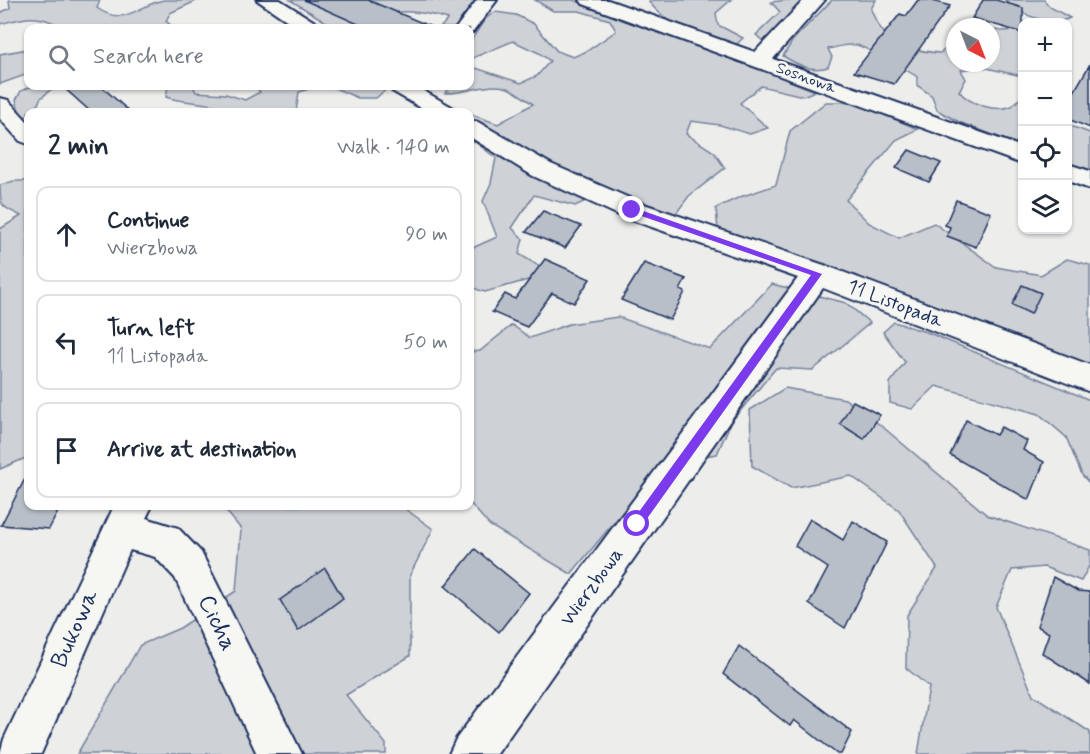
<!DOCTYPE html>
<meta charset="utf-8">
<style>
body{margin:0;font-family:Mynerve,sans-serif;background:#f2f2f3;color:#1f2937}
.controls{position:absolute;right:18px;top:18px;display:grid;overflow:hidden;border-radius:12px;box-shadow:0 2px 4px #0004}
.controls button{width:54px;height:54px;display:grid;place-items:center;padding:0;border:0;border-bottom:2px solid #e0e1e3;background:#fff;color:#1f2937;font:30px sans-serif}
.compass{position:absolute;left:946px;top:18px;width:54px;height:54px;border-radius:50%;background:#fff;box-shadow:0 2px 4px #0004;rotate:138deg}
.stop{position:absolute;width:18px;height:18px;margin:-14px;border:4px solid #7c3aed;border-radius:50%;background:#fff}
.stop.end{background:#7c3aed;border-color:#fff;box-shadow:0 2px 6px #0008}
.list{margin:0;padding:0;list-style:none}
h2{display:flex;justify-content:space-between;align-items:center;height:78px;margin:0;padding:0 24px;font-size:26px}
h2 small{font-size:20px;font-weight:400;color:#747a83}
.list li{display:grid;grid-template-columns:39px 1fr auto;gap:18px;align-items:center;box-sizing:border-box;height:96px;margin:0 12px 12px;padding:0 12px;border:2px solid #e0e1e3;border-radius:12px}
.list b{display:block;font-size:22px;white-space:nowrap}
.list p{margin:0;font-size:20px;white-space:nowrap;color:#747a83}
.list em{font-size:20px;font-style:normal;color:#747a83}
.icon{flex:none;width:33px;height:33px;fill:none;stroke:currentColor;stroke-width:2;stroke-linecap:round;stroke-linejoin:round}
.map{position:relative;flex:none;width:1090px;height:754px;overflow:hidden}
.search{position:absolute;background:#fff;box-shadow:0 2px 4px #0004;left:24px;top:24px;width:450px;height:66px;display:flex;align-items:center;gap:15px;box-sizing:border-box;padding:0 21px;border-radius:12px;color:#747a83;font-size:22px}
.panel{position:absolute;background:#fff;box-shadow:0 2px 4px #0004;left:24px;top:108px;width:450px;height:402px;border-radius:12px}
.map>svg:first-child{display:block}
.green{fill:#ced2d7;stroke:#74809a;stroke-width:1.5}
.building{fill:#b9bfc8;stroke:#1b2f5e;stroke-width:1.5}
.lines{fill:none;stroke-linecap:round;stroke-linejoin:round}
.minor-casing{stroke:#1b2f5e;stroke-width:4}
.minor{fill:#f6f6f2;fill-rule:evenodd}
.route{fill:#7c3aed}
.labels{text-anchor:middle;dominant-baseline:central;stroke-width:5;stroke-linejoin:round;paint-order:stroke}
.far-street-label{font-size:16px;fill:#1b2f5e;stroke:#f6f6f2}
.street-label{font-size:20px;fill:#1b2f5e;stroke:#f6f6f2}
.near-street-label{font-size:24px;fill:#1b2f5e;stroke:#f6f6f2}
</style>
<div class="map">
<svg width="1090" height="754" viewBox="0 0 1090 754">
<rect width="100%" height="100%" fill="#edeeec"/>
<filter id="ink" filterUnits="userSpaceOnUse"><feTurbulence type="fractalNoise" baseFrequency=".0167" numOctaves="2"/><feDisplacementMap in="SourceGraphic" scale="12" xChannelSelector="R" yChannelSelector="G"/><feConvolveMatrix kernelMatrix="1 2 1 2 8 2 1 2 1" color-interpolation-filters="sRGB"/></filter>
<g filter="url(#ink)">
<!-- green -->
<g class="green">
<path d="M9,0H100L97,8C125,28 139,4 164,0C175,0 188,0 198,0L170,13L166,21L174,28H57L58,25C36,13 23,18 0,24V13L10,8Z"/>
<path d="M290,0H437C449,4 467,0 480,0L458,28H440L448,19C418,10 394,8 365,21L363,28H325L331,25Z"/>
<path d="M535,0H573L658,29L815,91L803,96L761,86L740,103L768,128L750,134L720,125L691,121L686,134L714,152L725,168L689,196L674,216L607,191L575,206L534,195L512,228L523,239L519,254L542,268L528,280L485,292L470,287V249L497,237L483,201L491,183L496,158L475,142L470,143V114L498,124L533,104C525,99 517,92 508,88C489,81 466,94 445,93L449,86H470V71L476,68L521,83L537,76L550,61L539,53L513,41L470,59V42L485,19L495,12L516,15L534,24L557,51L573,57L587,51L616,31L610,20L579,11H553Z"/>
<path d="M653,0H731L716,13L718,25L743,38L735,46C703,36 670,29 649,2Z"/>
<polygon points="787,0 802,0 773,36 764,42 756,35 780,12 771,2"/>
<path d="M832,0H876L871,9C883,44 905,50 940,53L955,42V63H991V29L1001,31L1022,30V76L982,67L961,70L966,79L959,91C969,104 996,113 1012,106C1015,104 1019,99 1022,96V146L959,122L937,110L932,96L917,85V77C913,73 862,46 857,45C848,44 837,47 828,49L832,57L828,67C811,72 798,65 783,56L793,40Z"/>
<path d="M1005,0H1044L1050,7L1070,18C1050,27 1020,15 1005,0Z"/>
<polygon points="28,49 28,74 0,84 0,54"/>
<polygon points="32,86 55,86 40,99 35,112 28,112 28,116 21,117 16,100 21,91"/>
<path d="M168,86H193L196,92L226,94L245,100L260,92L255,86H318L299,92L296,112H230C216,101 184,104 166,97Z"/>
<polygon points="330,86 386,86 389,87 376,98 358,98"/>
<polygon points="826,102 853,102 918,129 896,140 846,200 869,223 899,238 934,223 996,267 1041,275 1067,259 1090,265 1090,372 718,231 716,208 740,197 776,185 790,131"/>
<polygon points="1068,125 1090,133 1090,171 1068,163"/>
<path d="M14,181H28V457L0,469V229L21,216C2,206 0,208 0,185Z"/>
<polygon points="772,284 846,303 870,323 813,370 776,368 731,422 717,454 664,462 571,574 489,525 470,503 470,352 480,351 512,325 530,338 569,324 618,317 710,349"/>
<polygon points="894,322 929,333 1090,400 1090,484 1082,475 1066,437 1039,414 936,386 912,409 890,403 890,383 905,362 883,332"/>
<polygon points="785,388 845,399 884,428 987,515 1090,550 1090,564 1081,581 1044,567 1012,570 996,607 1033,695 1090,732 1090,754 918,754 929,687 906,668 907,615 937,568 899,510 851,476 791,488 752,466 750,410"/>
<polygon points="222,506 401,506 433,529 410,575 410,656 346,695 386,744 386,754 77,754 140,645 180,628 236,591 241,529"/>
</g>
<!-- building -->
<g class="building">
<polygon points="304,0 368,0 434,28 367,28"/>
<polygon points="918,0 929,0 950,6 894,84 854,72 900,14 906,16"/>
<polygon points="983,0 996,0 1023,8 1023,33 972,18"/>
<polygon points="1090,64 1090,128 1068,119 1068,102"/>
<polygon points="62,86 101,86 130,112 91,112"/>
<polygon points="909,150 941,163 929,182 896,168"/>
<polygon points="956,200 991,213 976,247 947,236 950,227 945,225"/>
<polygon points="543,211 581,226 565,248 526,232"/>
<polygon points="545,259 590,279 574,303 552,293 527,327 492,312 505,294 515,299"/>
<polygon points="644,263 686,279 680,290 685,292 670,320 621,300"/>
<polygon points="1022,285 1041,293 1031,314 1012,305"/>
<polygon points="853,401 880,415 864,439 840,424"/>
<polygon points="966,420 996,435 1001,427 1027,441 1023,450 1044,462 1029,500 950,455"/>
<polygon points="28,473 28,506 61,506 49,529 1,525"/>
<polygon points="810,519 843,540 853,521 887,542 845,628 809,604 828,568 795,546"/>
<polygon points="475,549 529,593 499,632 445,586"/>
<polygon points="325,568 343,598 298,631 280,600"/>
<polygon points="1053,577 1078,591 1090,592 1090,684 1042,653 1049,633 1037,626"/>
<polygon points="739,646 852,732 841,754 837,754 794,720 790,726 723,674"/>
</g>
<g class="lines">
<!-- minor casing -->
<g class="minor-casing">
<g id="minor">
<polygon points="257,0 280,0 318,24 321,28 298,28"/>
<polygon points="477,0 497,0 473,32 470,33 470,28 456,28"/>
<polygon points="580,0 608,0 755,52 804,0 825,0 773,59 1022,147 1022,164 583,4"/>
<polygon points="389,86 415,86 452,107 456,112 428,112 392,91"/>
<polygon points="0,98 8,100 28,122 28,144 20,141 0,119"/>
<polygon points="470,120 478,122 551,164 641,203 827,266 1090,365 1090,392 823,288 497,754 449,754 456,739 798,278 623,217 533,176 470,137"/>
<polygon points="1068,164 1090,171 1090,189 1068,181"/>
<polygon points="114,506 152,506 146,518 178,528 201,552 302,754 257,754 175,578 155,557 130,550 41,754 0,754 4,739"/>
</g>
</g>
<!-- minor -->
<use href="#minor" class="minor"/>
</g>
</g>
<!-- route -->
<polygon class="route" points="630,208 635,208 822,274 641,527 637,529 632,524 633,520 811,275 630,212"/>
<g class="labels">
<!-- far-street labels -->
<g class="far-street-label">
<text transform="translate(806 78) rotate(20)">Sosnowa</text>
</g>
<!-- street labels -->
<g class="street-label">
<text transform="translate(895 304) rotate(21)">11 Listopada</text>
<text transform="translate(592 587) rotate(-54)">Wierzbowa</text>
</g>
<!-- near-street labels -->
<g class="near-street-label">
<text transform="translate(217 623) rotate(64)">Cicha</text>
<text transform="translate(75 629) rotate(-66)">Bukowa</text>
</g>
</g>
</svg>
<div class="controls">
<button>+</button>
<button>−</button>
<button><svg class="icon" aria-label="locate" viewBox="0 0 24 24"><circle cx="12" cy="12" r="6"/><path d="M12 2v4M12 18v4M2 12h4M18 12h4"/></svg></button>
<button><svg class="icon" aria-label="layers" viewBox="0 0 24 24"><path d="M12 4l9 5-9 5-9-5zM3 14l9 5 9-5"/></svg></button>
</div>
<svg class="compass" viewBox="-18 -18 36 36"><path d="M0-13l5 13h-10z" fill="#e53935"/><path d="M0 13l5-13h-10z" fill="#747a83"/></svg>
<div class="stop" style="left:637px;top:524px"></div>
<div class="stop end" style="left:632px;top:210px"></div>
<div class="search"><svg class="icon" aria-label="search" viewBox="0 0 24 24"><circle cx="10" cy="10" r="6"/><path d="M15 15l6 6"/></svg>Search here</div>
<section class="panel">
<h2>2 min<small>Walk · 140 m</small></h2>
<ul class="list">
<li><svg class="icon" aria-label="ahead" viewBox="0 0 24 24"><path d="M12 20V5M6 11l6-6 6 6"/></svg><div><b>Continue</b><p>Wierzbowa</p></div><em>90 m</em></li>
<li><svg class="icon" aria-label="left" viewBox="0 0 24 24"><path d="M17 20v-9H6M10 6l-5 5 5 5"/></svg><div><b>Turn left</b><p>11 Listopada</p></div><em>50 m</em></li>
<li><svg class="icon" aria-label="arrive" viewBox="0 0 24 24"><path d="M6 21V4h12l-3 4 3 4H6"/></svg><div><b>Arrive at destination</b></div></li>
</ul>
</section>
</div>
